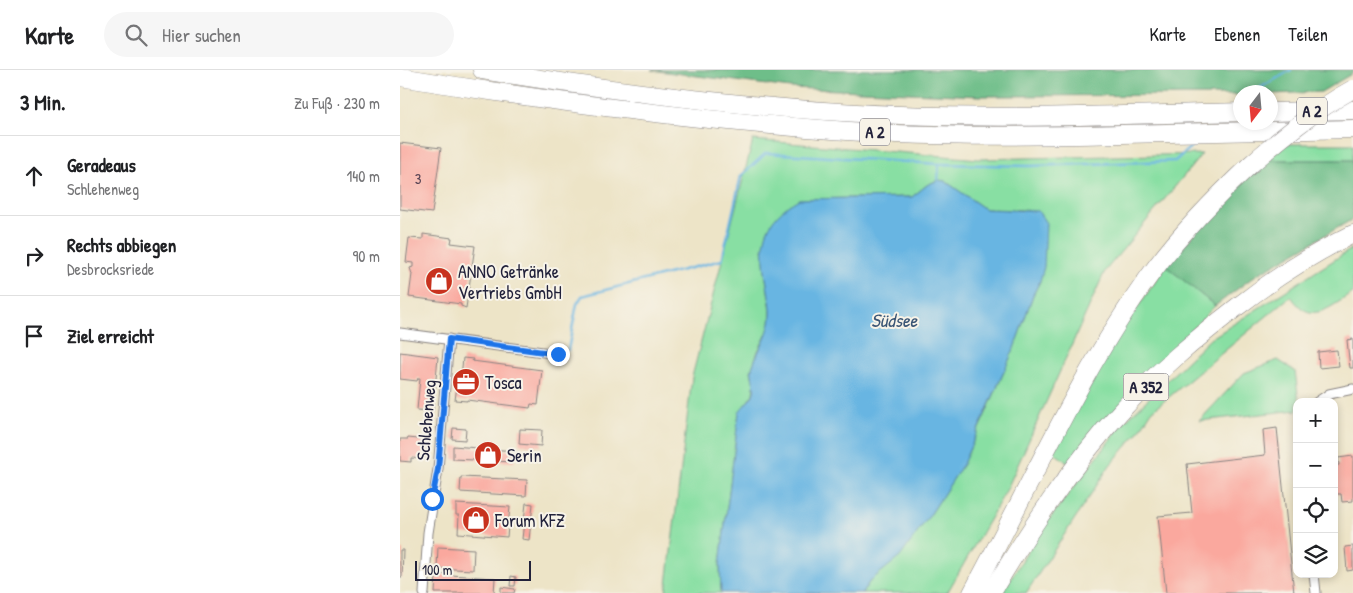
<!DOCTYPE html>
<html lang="de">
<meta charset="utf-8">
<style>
body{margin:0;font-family:"Patrick Hand",sans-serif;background:#f6f6f6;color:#202124}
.controls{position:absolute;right:15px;bottom:15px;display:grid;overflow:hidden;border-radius:10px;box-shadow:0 2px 8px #0003}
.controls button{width:45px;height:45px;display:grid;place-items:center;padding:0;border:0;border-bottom:1px solid #e0e0e0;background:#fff;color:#202124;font:25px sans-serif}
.compass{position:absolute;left:833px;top:15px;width:45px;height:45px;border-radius:50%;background:#fff;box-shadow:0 2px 8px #0003;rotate:196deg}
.scale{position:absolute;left:15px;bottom:12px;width:116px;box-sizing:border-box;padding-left:5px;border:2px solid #22223b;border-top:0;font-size:14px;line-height:18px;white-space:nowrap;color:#22223b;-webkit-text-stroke:4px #f7f3e8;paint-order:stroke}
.stop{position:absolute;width:15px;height:15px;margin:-11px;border:4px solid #1a73e8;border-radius:50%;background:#fff}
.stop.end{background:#1a73e8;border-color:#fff;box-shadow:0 1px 5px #0008}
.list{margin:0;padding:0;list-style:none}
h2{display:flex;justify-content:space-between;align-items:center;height:65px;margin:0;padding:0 20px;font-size:21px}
h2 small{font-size:16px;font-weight:400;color:#757577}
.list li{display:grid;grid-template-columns:32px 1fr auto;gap:15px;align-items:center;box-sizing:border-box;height:80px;padding:0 20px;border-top:1px solid #e0e0e0}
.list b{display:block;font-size:19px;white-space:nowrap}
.list p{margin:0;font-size:16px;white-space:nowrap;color:#757577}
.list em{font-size:16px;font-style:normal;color:#757577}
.icon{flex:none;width:28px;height:28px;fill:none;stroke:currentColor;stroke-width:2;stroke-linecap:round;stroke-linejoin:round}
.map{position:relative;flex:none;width:953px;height:523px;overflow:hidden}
header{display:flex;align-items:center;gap:30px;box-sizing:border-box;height:70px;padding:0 25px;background:#fff;border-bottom:1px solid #e0e0e0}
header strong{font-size:24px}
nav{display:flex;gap:28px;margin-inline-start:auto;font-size:18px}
.search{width:350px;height:45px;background:#f6f6f6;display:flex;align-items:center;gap:12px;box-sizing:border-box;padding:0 18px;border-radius:28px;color:#757577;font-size:19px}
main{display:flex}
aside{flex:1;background:#fff}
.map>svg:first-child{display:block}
.green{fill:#88dfa3;stroke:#55806f}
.forest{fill:#6ebe89;stroke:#487062}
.water{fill:#68b5e2;stroke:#456c8e}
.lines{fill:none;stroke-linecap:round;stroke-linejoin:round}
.stream{stroke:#68b5e2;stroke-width:2.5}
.building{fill:#faa89e}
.minor-casing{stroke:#888381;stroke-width:11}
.motorway-casing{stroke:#888381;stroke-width:19}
.minor{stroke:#fff;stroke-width:9}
.motorway{stroke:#fff;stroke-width:18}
.motorway-bridge-casing{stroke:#888381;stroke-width:19;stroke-linecap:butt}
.motorway-bridge{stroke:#fff;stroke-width:18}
.route{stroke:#1a73e8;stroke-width:6}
.labels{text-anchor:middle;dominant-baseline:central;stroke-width:4;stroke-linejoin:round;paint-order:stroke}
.number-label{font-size:15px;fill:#584454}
.shield{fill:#f7f3e8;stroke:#62616f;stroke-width:1}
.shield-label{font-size:16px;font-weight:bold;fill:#22223b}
.poi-label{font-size:18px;fill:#22223b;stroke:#f7f3e8;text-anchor:start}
.street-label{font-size:18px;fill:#22223b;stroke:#f7f3e8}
.water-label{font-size:19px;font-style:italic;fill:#3a5575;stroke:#f7f3e8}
</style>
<header>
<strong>Karte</strong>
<div class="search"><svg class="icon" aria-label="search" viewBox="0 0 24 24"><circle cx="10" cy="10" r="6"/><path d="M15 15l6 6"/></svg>Hier suchen</div>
<nav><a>Karte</a><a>Ebenen</a><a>Teilen</a></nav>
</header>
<main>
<aside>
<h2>3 Min.<small>Zu Fuß · 230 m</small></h2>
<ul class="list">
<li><svg class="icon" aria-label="ahead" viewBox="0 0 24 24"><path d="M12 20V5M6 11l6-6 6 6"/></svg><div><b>Geradeaus</b><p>Schlehenweg</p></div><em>140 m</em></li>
<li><svg class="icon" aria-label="right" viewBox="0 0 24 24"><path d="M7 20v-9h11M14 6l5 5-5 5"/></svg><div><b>Rechts abbiegen</b><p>Desbrocksriede</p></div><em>90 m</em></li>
<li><svg class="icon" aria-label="arrive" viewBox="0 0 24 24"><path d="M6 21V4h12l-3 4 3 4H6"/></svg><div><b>Ziel erreicht</b></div></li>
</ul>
</aside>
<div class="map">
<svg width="953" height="523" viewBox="0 0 953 523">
<rect width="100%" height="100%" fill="#f7f3e8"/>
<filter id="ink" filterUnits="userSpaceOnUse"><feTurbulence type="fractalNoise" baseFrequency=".02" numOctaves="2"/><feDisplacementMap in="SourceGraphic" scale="10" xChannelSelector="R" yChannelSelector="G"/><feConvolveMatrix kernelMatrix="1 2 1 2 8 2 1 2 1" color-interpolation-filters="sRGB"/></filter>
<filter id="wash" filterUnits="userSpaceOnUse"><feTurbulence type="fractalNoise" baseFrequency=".0096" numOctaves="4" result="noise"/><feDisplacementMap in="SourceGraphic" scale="20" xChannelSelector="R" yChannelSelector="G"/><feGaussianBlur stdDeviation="1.12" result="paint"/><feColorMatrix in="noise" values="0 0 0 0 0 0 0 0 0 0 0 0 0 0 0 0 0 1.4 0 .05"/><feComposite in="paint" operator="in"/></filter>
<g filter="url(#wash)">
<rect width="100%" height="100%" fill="#ede4c7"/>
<!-- green -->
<g class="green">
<polygon points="353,70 579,89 802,84 705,201 607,419 547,523 462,523 470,511 500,486 532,442 563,394 587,341 613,281 633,225 640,211 627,140 585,139 545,111 538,110 527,115 512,127 399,129 363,177 365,202 371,240 370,258 358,281 351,301 354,315 353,324 339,343 320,494 321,523 266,523 292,307"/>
<polygon points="885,74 953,74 953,90 867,90"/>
<path d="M953,178V223C929,237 911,257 891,226L752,341L738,363L710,395L626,523H602L641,460L723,353L810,269Z"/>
<polygon points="766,196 815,236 752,299 670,394 653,382 722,260"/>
<polygon points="878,290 895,301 899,332 897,332 897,340 799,351 844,303"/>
</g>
<!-- forest -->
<g class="forest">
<polygon points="251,0 953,0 953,3 921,22 871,24 871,22 841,22 840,25 581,26 390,18"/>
<polygon points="867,90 953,90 953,149 856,205 815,236 766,196 820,133"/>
</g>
<!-- water -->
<path class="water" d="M538,110L545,111L585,139L638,141L646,153L644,197L640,211L633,225L613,281L563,394L532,442L500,487L470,511L462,523H321L320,494L339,342C342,337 350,330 353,325C357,316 350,306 352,298C358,278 372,262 371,241C371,232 368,223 367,214C360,175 361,150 399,129L512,127L527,115Z"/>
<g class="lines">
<!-- stream -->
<g class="stream">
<polyline points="853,22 891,0"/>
<polyline points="538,110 539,94 629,96 775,91 798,70"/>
<polyline points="168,280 177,234 182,226 322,190 341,106 366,83 539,94"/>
</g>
</g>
<g id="blocks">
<!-- building -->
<g class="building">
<polygon points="0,73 41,78 32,143 0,139"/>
<polygon points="23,164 52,168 51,173 75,176 66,238 61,236 61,234 9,227 12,204 10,198 13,197 13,193 6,192 9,168 23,169"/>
<polygon points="953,269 953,298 950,298 947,270"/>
<polygon points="937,280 939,296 919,298 918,282"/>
<polygon points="0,282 38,287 33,341 17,340 20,308 18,308 17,311 0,309"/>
<polygon points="63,288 73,289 72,291 142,300 138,335 131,334 130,338 67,330 67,331 55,330 57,316 60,316"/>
<polygon points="53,358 66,359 65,370 52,369"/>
<polygon points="877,358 894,523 766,523 758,446 792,443 787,394 865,385 863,360"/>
<polygon points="120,359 142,360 141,376 119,374"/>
<polygon points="8,368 29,370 25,389 11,388 11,392 0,391 0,369 8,369"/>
<polygon points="53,376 115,381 114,392 53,389"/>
<polygon points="953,386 953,431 942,432 941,424 934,424 934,396 939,395 938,388"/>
<polygon points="61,407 127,410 126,426 60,422"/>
<polygon points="126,433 133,434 129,470 122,469"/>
<polygon points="56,434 110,437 107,467 58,463 59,445 56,445"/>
<polygon points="953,476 953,500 947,501 945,477"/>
<polygon points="38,477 74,479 73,500 37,498"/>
<polygon points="0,480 3,480 2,507 0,507"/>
<polygon points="36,504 95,508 94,523 35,523"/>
<polygon points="111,506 116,507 115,516 110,516"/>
<polygon points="101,517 115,519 114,523 101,523"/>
</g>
</g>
</g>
<g filter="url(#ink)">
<use href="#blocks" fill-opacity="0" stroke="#888381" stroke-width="1"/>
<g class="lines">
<!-- minor casing -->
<g class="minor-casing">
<g id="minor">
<polyline points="0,263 158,284"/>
<polyline points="917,332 929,324 953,319"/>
<polyline points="914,504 916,523"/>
<polyline points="24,523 28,463 38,399 49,269"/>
</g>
</g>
<!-- motorway casing -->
<g class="motorway-casing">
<g id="motorway">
<path d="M82,0C219,22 362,40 500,45C614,49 727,45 841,42"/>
<path d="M0,7C164,34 330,55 496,64C572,67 647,66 722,64C799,62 876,60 953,59"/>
<polyline points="871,42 953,40"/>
<path d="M572,523C630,417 679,303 750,205C779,165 814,129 850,95"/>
<path d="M591,523C630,459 671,396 721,341C756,302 796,269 837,237C873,209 912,184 953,164"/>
</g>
</g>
<!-- minor -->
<use href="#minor" class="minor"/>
<!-- motorway -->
<use href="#motorway" class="motorway"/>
<!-- motorway-bridge casing -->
<g class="motorway-bridge-casing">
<path id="motorway-bridge" d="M850,95C882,67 915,40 953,19"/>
</g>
<!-- motorway-bridge -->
<use href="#motorway-bridge" class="motorway-bridge"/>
</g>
</g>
<g class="lines" filter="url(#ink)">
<!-- route -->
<polyline class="route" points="32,429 38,399 49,269 158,284"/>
</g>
<!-- icons -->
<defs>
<g id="shop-disc" transform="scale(1.4375)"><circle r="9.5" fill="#c8321e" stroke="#f7f3e8"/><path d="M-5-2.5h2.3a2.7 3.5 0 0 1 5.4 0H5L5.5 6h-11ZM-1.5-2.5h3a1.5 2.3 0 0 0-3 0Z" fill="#fff"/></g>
<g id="office-disc" transform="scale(1.4375)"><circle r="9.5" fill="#c8321e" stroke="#f7f3e8"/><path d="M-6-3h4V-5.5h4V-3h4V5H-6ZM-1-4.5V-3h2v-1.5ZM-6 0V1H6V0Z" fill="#fff"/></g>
</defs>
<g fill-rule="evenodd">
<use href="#shop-disc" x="39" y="211"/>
<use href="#office-disc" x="66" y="312"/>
<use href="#shop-disc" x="88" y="385"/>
<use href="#shop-disc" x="76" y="450"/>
</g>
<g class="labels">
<!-- number labels -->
<g class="number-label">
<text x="18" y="108">3</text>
</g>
<!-- shield labels -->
<g class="shield">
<rect x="897" y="27.5" width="30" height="27" rx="4"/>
<rect x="460" y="48.5" width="30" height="27" rx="4"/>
<rect x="723.5" y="303.5" width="45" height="27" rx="4"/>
</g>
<g class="shield-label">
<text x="912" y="41">A 2</text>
<text x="475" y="62">A 2</text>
<text x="746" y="317">A 352</text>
</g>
<!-- poi labels -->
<g class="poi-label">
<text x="58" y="201">ANNO Getränke<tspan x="58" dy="21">Vertriebs GmbH</tspan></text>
<text x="85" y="312">Tosca</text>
<text x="107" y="385">Serin</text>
<text x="95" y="450">Forum KFZ</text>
</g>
<!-- street labels -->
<g class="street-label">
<text transform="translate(26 350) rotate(-85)">Schlehenweg</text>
</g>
<!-- water labels -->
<g class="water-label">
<text x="494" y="250">Südsee</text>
</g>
</g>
</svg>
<div class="controls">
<button>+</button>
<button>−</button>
<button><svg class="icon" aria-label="locate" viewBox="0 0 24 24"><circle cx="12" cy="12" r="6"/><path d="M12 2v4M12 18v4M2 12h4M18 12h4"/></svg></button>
<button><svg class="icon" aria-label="layers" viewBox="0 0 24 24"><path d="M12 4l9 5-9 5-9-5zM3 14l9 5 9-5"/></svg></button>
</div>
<svg class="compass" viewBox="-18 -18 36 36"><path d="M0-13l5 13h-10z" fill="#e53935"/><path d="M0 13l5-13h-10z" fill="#757577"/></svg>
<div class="scale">100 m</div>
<div class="stop" style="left:32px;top:429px"></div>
<div class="stop end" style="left:158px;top:284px"></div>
</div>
</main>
